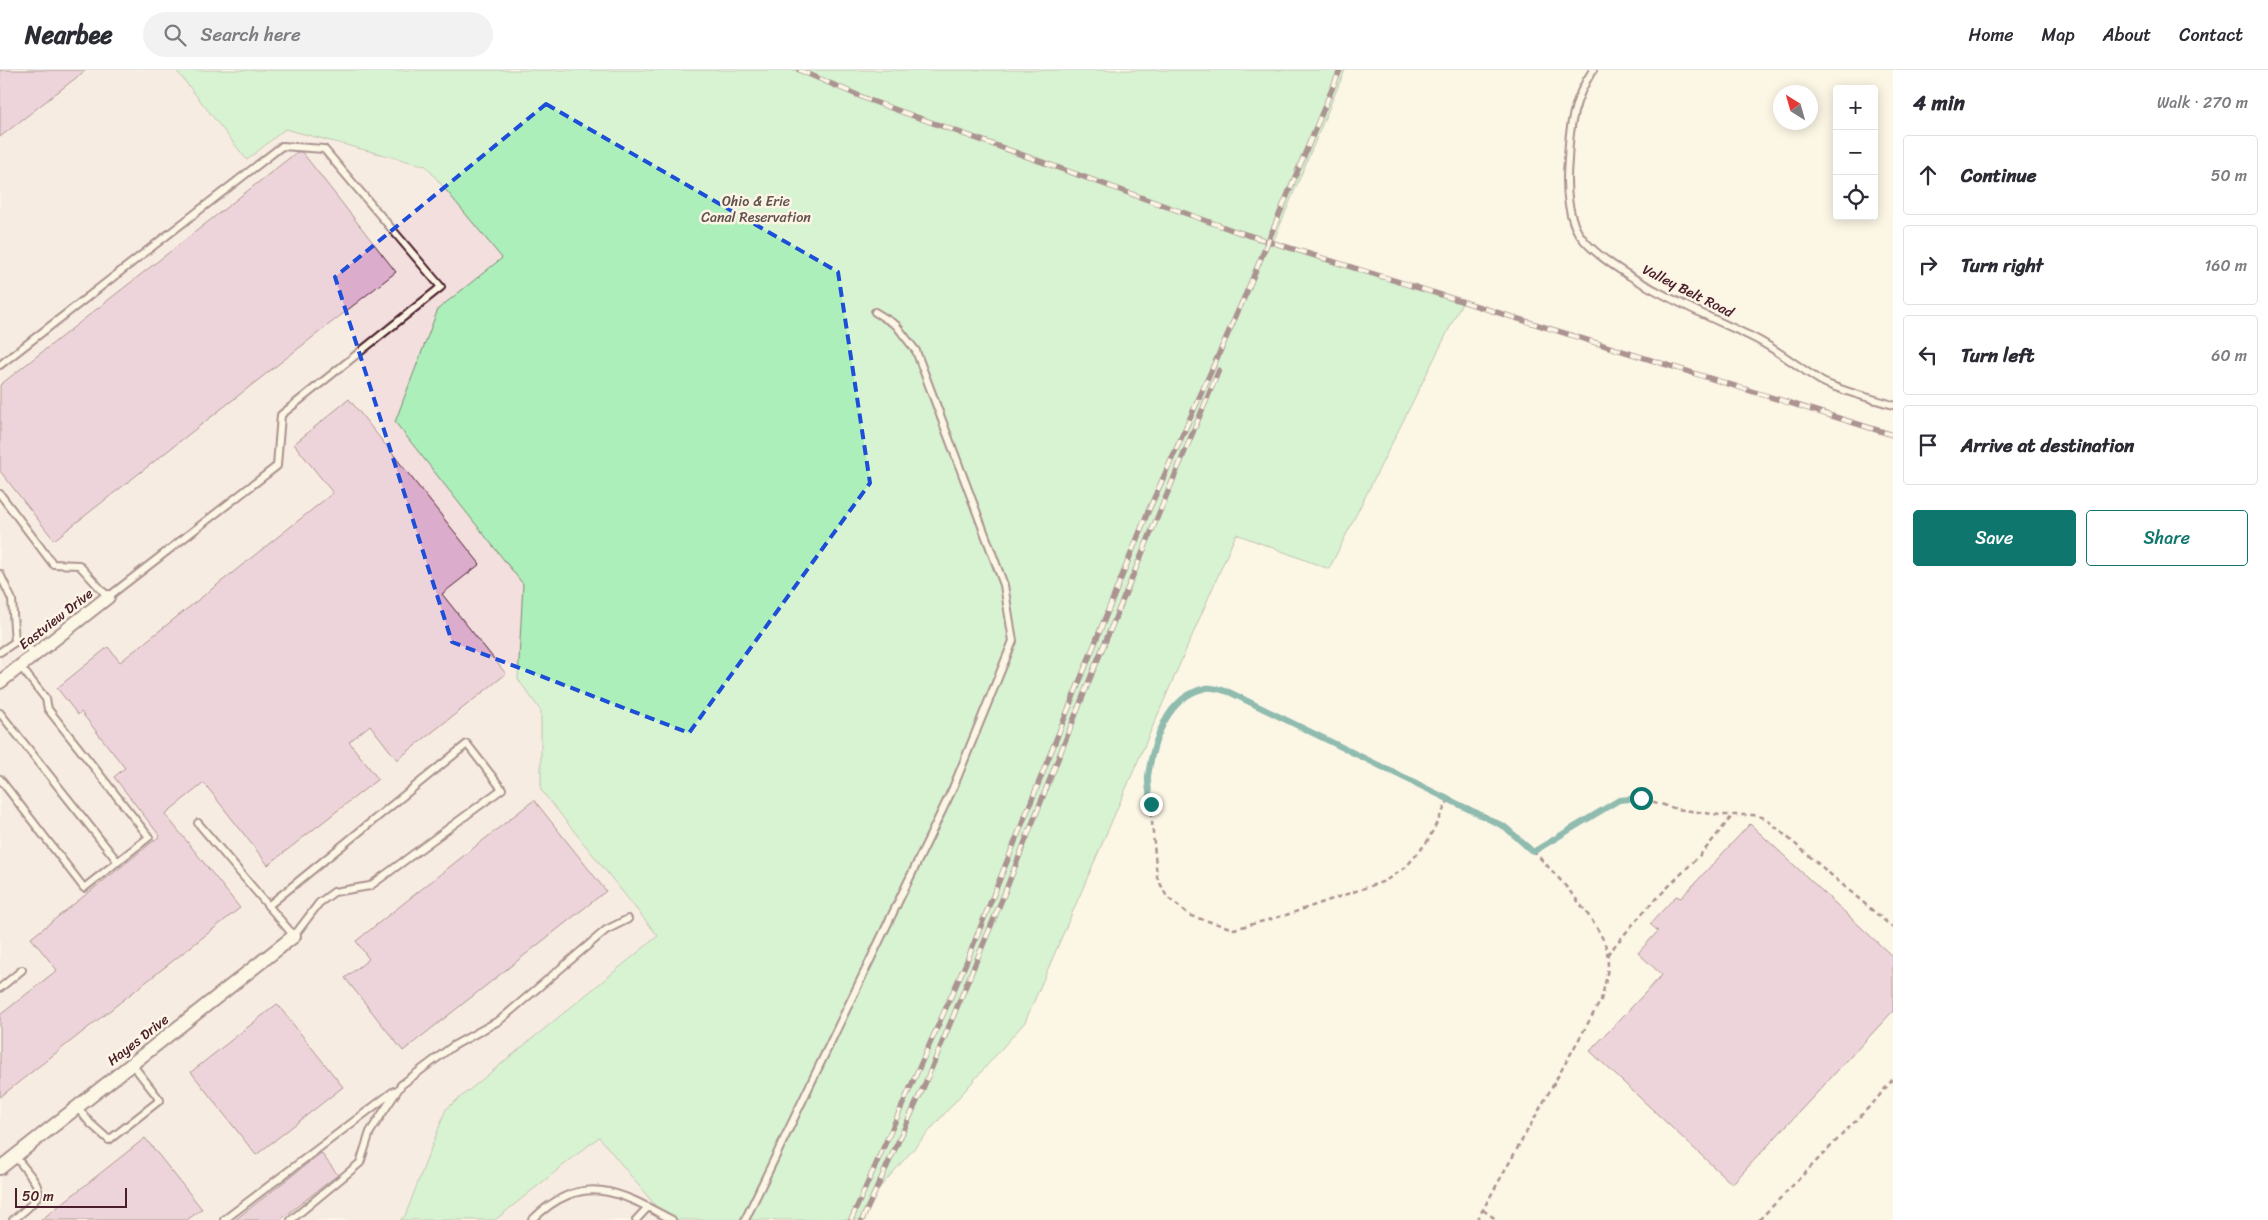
<!DOCTYPE html>
<meta charset="utf-8">
<style>
body{margin:0;font-family:Sriracha,sans-serif;background:#f2f2f3;color:#2b2b33}
.controls{position:absolute;right:15px;top:15px;display:grid;overflow:hidden;border-radius:5px;box-shadow:0 2px 12px #0003}
.controls button{width:45px;height:45px;display:grid;place-items:center;padding:0;border:0;border-bottom:1px solid #e1e1e2;background:#fff;color:#2b2b33;font:25px sans-serif}
.compass{position:absolute;left:1773px;top:15px;width:45px;height:45px;border-radius:50%;background:#fff;box-shadow:0 2px 12px #0003;rotate:323deg}
.scale{position:absolute;left:15px;bottom:12px;width:112px;box-sizing:border-box;padding-left:5px;border:2px solid #4a1f2b;border-top:0;font-size:14px;line-height:18px;white-space:nowrap;color:#4a1f2b;-webkit-text-stroke:4px #fcf5e5;paint-order:stroke}
.stop{position:absolute;width:15px;height:15px;margin:-11px;border:4px solid #0f766e;border-radius:50%;background:#fff}
.stop.end{background:#0f766e;border-color:#fff;box-shadow:0 1px 5px #0008}
.list{margin:0;padding:0;list-style:none}
h2{display:flex;justify-content:space-between;align-items:center;height:65px;margin:0;padding:0 20px;font-size:21px}
h2 small{font-size:16px;font-weight:400;color:#7c7c81}
.list li{display:grid;grid-template-columns:32px 1fr auto;gap:15px;align-items:center;box-sizing:border-box;height:80px;margin:0 10px 10px;padding:0 10px;border:1px solid #e1e1e2;border-radius:5px}
.list b{display:block;font-size:19px;white-space:nowrap}
.list em{font-size:16px;font-style:normal;color:#7c7c81}
.actions{display:flex;gap:10px;padding:15px 20px}
.actions a{flex:1;padding:11px 0;border:1px solid #0f766e;border-radius:5px;text-align:center;font-size:18px;color:#0f766e}
.actions .main{background:#0f766e;color:#fff}
.icon{flex:none;width:28px;height:28px;fill:none;stroke:currentColor;stroke-width:2;stroke-linecap:round;stroke-linejoin:round}
.map{position:relative;flex:none;width:1893px;height:1150px;overflow:hidden}
header{display:flex;align-items:center;gap:30px;box-sizing:border-box;height:70px;padding:0 25px;background:#fff;border-bottom:1px solid #e1e1e2}
header strong{font-size:24px}
nav{display:flex;gap:28px;margin-inline-start:auto;font-size:18px}
.search{width:350px;height:45px;background:#f2f2f3;display:flex;align-items:center;gap:12px;box-sizing:border-box;padding:0 18px;border-radius:28px;color:#7c7c81;font-size:19px}
main{display:flex}
aside{flex:1;background:#fff}
.map>svg:first-child{display:block}
.built{fill:#f2dfde}
.green{fill:#acefba;stroke:#7b8772}
.building{fill:#dbaccc;stroke:#4a1f2b}
.lines{fill:none;stroke-linecap:round;stroke-linejoin:round}
.service-casing{stroke:#4a1f2b;stroke-width:10}
.minor-casing{stroke:#4a1f2b;stroke-width:16}
.path{stroke:#4a1f2b;stroke-width:2.5;stroke-dasharray:5 4;stroke-linecap:butt}
.service{stroke:#fcf5e5;stroke-width:6}
.minor{stroke:#fcf5e5;stroke-width:12}
.rail-casing{stroke:#4a1f2b;stroke-width:5.5}
.rail{stroke:#fcf5e5;stroke-width:4;stroke-dasharray:11;stroke-linecap:butt}
.route{stroke:#0f766e;stroke-width:6}
.marked{fill:none;stroke:#1d4ed8;stroke-width:4;stroke-dasharray:10 6;stroke-linejoin:round}
.labels{text-anchor:middle;dominant-baseline:central;stroke-width:5;stroke-linejoin:round;paint-order:stroke}
.park-label{font-size:14px;fill:#62534f;stroke:#fcf5e5}
.street-label{font-size:14px;fill:#4a1f2b;stroke:#fcf5e5}
</style>
<header>
<strong>Nearbee</strong>
<div class="search"><svg class="icon" aria-label="search" viewBox="0 0 24 24"><circle cx="10" cy="10" r="6"/><path d="M15 15l6 6"/></svg>Search here</div>
<nav><a>Home</a><a>Map</a><a>About</a><a>Contact</a></nav>
</header>
<main>
<div class="map">
<svg width="1893" height="1150" viewBox="0 0 1893 1150">
<rect width="100%" height="100%" fill="#fcf5e5"/>
<filter id="ink" filterUnits="userSpaceOnUse"><feTurbulence type="fractalNoise" baseFrequency=".02" numOctaves="2"/><feDisplacementMap in="SourceGraphic" scale="10" xChannelSelector="R" yChannelSelector="G"/><feConvolveMatrix kernelMatrix="1 2 1 2 8 2 1 2 1" color-interpolation-filters="sRGB"/></filter>
<g filter="url(#ink)">
<!-- built -->
<g class="built">
<polygon points="0,0 176,0 247,90 285,59 426,96 502,188 438,239 395,352 523,514 518,609 541,640 541,720 658,866 446,1039 405,1145 408,1150 0,1150"/>
<polygon points="599,1067 667,1150 495,1150"/>
</g>
<!-- green -->
<polygon class="green" points="176,0 1345,0 1273,172 1463,231 1329,499 1236,464 1025,952 874,1124 862,1150 667,1150 599,1067 495,1150 400,1150 405,1146 446,1039 658,866 541,720 541,641 518,609 523,514 395,352 438,239 502,188 426,96 285,59 247,90"/>
<!-- building -->
<g class="building">
<polygon points="0,0 86,0 0,67"/>
<polygon points="297,82 302,82 396,202 54,470 0,401 0,315"/>
<polygon points="349,329 480,494 442,524 506,604 397,690 370,655 349,672 378,709 268,795 204,713 165,744 240,838 0,1027 0,945 57,900 31,868 160,766 114,707 125,698 81,642 78,645 57,618 108,577 120,592 333,423 294,374"/>
<polygon points="534,730 606,821 403,981 345,908 369,889 356,871"/>
<polygon points="1750,754 1893,887 1893,941 1732,1114 1590,981 1662,905 1638,883 1658,861 1650,854 1676,826 1681,828"/>
<polygon points="277,934 343,1017 256,1085 191,1002"/>
<polygon points="145,1068 202,1139 187,1150 41,1150"/>
<polygon points="321,1083 338,1105 335,1107 280,1150 235,1150"/>
</g>
<g class="lines">
<!-- service casing -->
<g class="service-casing">
<g id="service">
<path d="M1593,0C1574,28 1569,57 1568,90C1566,111 1566,133 1574,154C1589,198 1712,247 1754,268C1778,280 1798,297 1821,311C1837,320 1874,329 1893,335"/>
<polyline points="0,295 282,76 324,79 441,217 281,345 277,396 108,527 79,495 53,494 0,424"/>
<polyline points="0,504 12,530 15,572"/>
<polyline points="0,582 15,572 21,571 35,584"/>
<polyline points="0,643 118,792"/>
<polyline points="0,709 84,818 149,767 48,639 46,629 20,596"/>
<polyline points="198,753 294,866 319,833 334,822 370,816 502,719 467,674 268,836"/>
<polyline points="0,918 22,900"/>
<polyline points="77,1037 90,1053 109,1070 160,1030 132,994"/>
<path d="M13,1150C51,1121 41,1120 15,1086"/>
<polyline points="224,1150 394,1021"/>
<polyline points="291,1150 360,1093 370,1062 401,1015 453,976 500,950 606,860 628,849"/>
<path d="M532,1150C582,1101 619,1121 672,1150"/>
<polyline points="636,1150 648,1137"/>
<polyline points="745,1150 953,718 1013,571 1004,515 916,281 896,255 875,242"/>
</g>
</g>
<!-- minor casing -->
<g class="minor-casing">
<g id="minor">
<polyline points="0,612 108,527"/>
<polyline points="0,1098 294,866"/>
</g>
</g>
<!-- path -->
<g class="path">
<path d="M1449,729L1427,772L1406,797L1385,811L1286,845L1234,859L1191,846L1167,827L1157,807L1148,708L1156,671L1169,644L1186,625L1208,617L1229,622L1449,729C1467,738 1487,745 1504,756C1530,773 1602,851 1607,881C1610,898 1605,914 1601,930L1477,1150"/>
<polyline points="1533,782 1619,730 1641,728 1677,739 1720,745 1753,745 1765,748 1893,858"/>
<polyline points="1607,885 1645,840 1703,782 1733,745"/>
<polyline points="1483,1140 1497,1150"/>
<polyline points="1759,1150 1874,1032 1893,1009"/>
</g>
<!-- service -->
<use href="#service" class="service"/>
<!-- minor -->
<use href="#minor" class="minor"/>
<!-- rail casing -->
<g class="rail-casing">
<g id="rail">
<polyline points="799,0 869,30 1235,161 1893,365"/>
<polyline points="851,1150 966,893 1147,444 1248,219 1340,0"/>
<polyline points="862,1150 924,1016 1003,827 1093,601 1219,300"/>
</g>
</g>
<!-- rail -->
<use href="#rail" class="rail"/>
</g>
</g>
<g class="lines" filter="url(#ink)">
<!-- route -->
<path class="route" d="M1151,734C1150,725 1147,715 1148,706C1153,671 1167,626 1206,618C1213,617 1222,620 1229,622L1505,757L1533,782L1619,730L1641,728"/>
</g>
<!-- marked area -->
<path d="M0 0H1893V1150H0ZM546,34L838,202L870,413L689,663L452,572L335,207Z" fill="#fcf5e5" fill-opacity=".55" fill-rule="evenodd"/>
<path class="marked" d="M546,34L838,202L870,413L689,663L452,572L335,207Z"/>
<g class="labels">
<!-- park labels -->
<g class="park-label">
<text x="756" y="131">Ohio &amp; Erie<tspan x="756" dy="16">Canal Reservation</tspan></text>
</g>
<!-- street labels -->
<g class="street-label">
<text transform="translate(1688 221) rotate(27)">Valley Belt Road</text>
<text transform="translate(56 549) rotate(-38)">Eastview Drive</text>
<text transform="translate(138 970) rotate(-38)">Hayes Drive</text>
</g>
</g>
</svg>
<div class="controls">
<button>+</button>
<button>−</button>
<button><svg class="icon" aria-label="locate" viewBox="0 0 24 24"><circle cx="12" cy="12" r="6"/><path d="M12 2v4M12 18v4M2 12h4M18 12h4"/></svg></button>
</div>
<svg class="compass" viewBox="-18 -18 36 36"><path d="M0-13l5 13h-10z" fill="#e53935"/><path d="M0 13l5-13h-10z" fill="#7c7c81"/></svg>
<div class="scale">50 m</div>
<div class="stop" style="left:1641px;top:728px"></div>
<div class="stop end" style="left:1151px;top:734px"></div>
</div>
<aside>
<h2>4 min<small>Walk · 270 m</small></h2>
<ul class="list">
<li><svg class="icon" aria-label="ahead" viewBox="0 0 24 24"><path d="M12 20V5M6 11l6-6 6 6"/></svg><div><b>Continue</b></div><em>50 m</em></li>
<li><svg class="icon" aria-label="right" viewBox="0 0 24 24"><path d="M7 20v-9h11M14 6l5 5-5 5"/></svg><div><b>Turn right</b></div><em>160 m</em></li>
<li><svg class="icon" aria-label="left" viewBox="0 0 24 24"><path d="M17 20v-9H6M10 6l-5 5 5 5"/></svg><div><b>Turn left</b></div><em>60 m</em></li>
<li><svg class="icon" aria-label="arrive" viewBox="0 0 24 24"><path d="M6 21V4h12l-3 4 3 4H6"/></svg><div><b>Arrive at destination</b></div></li>
</ul>
<div class="actions"><a class="main">Save</a><a>Share</a></div>
</aside>
</main>
